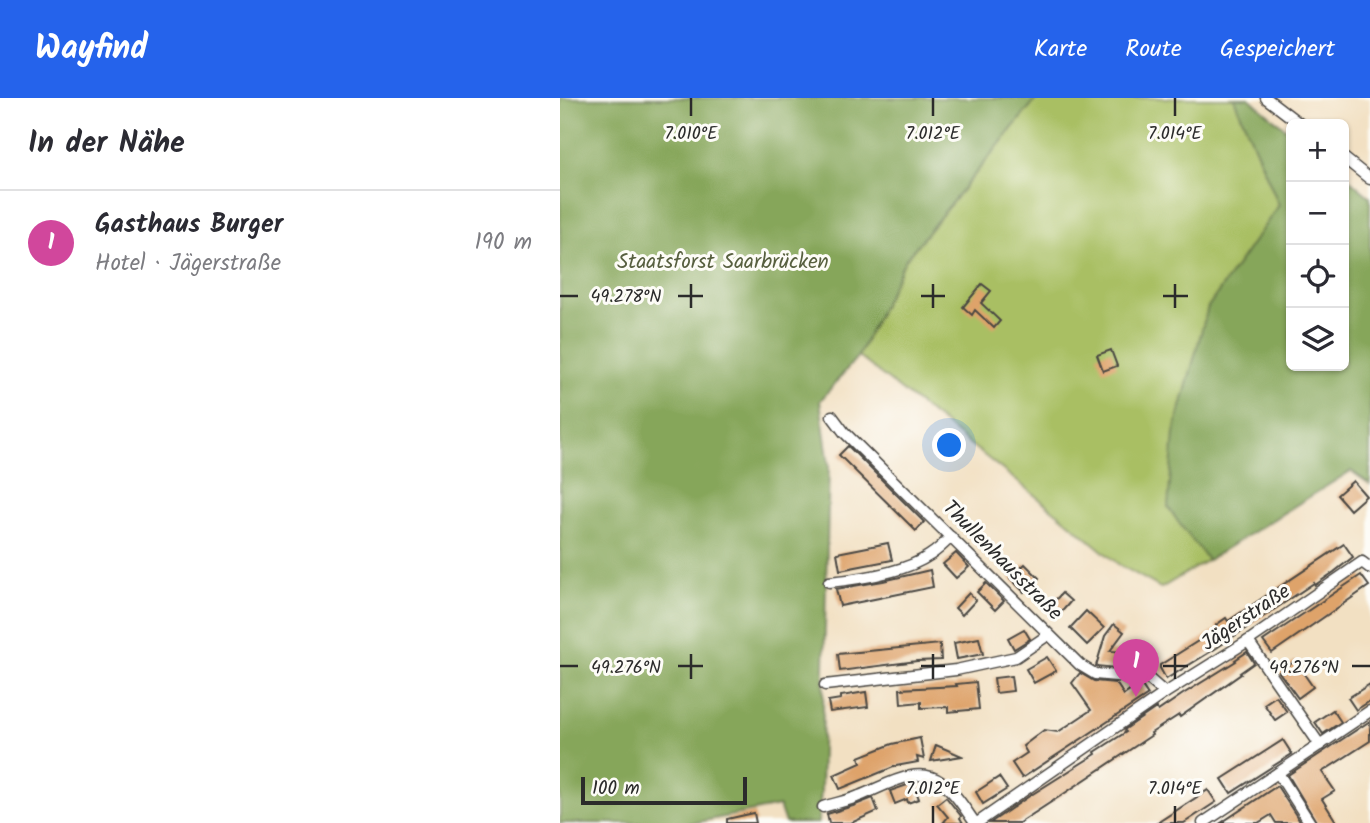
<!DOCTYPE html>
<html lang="de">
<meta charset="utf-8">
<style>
body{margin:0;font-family:Kalam,sans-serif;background:#f2f2f3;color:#2b2b33}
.controls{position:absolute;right:21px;top:21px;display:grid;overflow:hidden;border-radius:10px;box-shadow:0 2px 5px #0004}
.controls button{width:63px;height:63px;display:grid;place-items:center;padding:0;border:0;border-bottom:2px solid #e1e1e2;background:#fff;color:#2b2b33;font:35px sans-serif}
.scale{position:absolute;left:21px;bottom:18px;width:166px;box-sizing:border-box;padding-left:7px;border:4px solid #2b2b2b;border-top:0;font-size:19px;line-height:24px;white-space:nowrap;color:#2b2b2b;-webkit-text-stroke:5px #fdfcf7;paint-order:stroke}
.you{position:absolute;left:390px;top:348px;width:24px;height:24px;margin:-18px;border:5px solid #fff;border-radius:50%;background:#1a73e8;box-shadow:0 0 0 10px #1a73e833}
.badge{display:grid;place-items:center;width:46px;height:46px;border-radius:50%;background:#2563eb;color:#fff;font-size:23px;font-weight:700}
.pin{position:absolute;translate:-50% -58px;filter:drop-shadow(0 2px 4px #0008)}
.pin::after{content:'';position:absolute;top:37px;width:24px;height:21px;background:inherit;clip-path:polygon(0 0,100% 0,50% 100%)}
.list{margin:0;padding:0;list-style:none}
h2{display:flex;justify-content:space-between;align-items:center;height:91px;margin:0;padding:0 28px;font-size:30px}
h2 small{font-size:23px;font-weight:400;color:#7c7c81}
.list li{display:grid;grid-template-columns:46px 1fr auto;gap:21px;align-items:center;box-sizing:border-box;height:105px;padding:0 28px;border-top:2px solid #e1e1e2}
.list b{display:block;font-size:26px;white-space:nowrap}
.list p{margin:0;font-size:23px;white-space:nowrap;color:#7c7c81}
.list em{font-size:23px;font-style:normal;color:#7c7c81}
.icon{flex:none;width:38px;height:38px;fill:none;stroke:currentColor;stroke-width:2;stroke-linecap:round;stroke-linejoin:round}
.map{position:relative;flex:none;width:810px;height:725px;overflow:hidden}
header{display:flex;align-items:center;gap:42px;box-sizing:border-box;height:98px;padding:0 35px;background:#2563eb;color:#fff}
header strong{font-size:33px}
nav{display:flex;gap:38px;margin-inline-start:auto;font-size:24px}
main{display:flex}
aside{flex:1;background:#fff}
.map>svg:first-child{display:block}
.green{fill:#a9bf64;stroke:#6a7548;stroke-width:2}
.forest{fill:#86a65a;stroke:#586842;stroke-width:2}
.building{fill:#dea36a}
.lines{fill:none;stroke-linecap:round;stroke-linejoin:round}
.street-casing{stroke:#494642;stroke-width:13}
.street{stroke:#fff;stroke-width:10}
.ticks{fill:none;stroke:#2b2b2b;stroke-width:2.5}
.labels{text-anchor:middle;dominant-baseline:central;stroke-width:6;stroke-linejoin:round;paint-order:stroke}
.park-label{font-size:21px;fill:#575f3f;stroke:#fdfcf7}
.street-label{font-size:21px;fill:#2b2b2b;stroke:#fdfcf7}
.ticks-label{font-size:18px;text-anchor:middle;fill:#2b2b2b;stroke:#fdfcf7;stroke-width:6;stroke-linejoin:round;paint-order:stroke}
</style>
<header>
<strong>Wayfind</strong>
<nav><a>Karte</a><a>Route</a><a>Gespeichert</a></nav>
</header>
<main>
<aside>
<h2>In der Nähe<small></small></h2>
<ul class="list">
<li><span class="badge" style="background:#d1479c">1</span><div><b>Gasthaus Burger</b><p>Hotel · Jägerstraße</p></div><em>190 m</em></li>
</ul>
</aside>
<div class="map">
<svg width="810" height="725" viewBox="0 0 810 725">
<rect width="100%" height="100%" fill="#fdfcf7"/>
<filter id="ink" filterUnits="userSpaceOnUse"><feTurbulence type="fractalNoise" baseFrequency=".0143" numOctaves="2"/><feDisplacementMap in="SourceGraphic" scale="14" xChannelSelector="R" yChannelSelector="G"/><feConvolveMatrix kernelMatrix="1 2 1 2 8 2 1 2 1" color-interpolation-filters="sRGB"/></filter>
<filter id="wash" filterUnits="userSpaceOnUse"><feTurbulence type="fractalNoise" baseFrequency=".00686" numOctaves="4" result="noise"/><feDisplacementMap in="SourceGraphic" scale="28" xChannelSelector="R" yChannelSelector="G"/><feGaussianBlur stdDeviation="1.57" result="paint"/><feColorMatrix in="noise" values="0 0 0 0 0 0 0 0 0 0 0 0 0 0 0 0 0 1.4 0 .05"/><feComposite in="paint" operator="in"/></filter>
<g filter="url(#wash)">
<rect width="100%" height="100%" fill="#f2e0c2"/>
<!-- green -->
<polygon class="green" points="477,0 674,0 719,107 648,209 609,409 619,425 648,462 601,490 558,466 501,418 298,258 345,162"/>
<!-- forest -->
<g class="forest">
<polygon points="0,0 477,0 345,162 298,258 260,303 269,367 261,694 258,725 225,725 219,708 134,725 0,725"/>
<polygon points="674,0 689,0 731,35 731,268 784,268 784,77 810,99 810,386 791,373 648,462 619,425 608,409 614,335 648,209 719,107"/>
</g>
<g id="blocks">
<!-- building -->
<g class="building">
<polygon points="422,186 431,193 421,205 440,223 434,230 415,212 412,217 403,209"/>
<polygon points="551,252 557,268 543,273 537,257"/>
<polygon points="288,348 364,424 356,433 279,357"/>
<polygon points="793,383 806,398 790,412 777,397"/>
<polygon points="328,445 332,462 280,472 277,455"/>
<polygon points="784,446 793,459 774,474 755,487 754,485 655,551 606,581 600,570 600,567 657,531 656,527 666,520 668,523"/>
<polygon points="396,455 409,469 396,480 383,466"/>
<polygon points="465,466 479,480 464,494 450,480"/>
<polygon points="370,472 373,489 280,508 276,491 323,483"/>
<polygon points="801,477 809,488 712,555 703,543"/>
<polygon points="426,485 444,503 435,512 417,494"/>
<polygon points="409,495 416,502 402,517 395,510"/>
<polygon points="502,495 511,503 497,519 487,511"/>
<polygon points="526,513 544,530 527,547 510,530"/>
<polygon points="554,526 564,534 550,553 587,556 585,573 536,568 545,538"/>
<polygon points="464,531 470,541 454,551 448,540"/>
<polygon points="419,540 423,556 397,561 394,545"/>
<polygon points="380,546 381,562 357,563 280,573 278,556"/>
<polygon points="687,554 694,565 680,575 681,576 620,619 619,617 591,635 592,637 502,697 459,725 430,725 468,699 536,656 535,654 566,634 564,632 596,610 598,613 623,596 676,563 675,562"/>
<polygon points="487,559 496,573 474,585 466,571"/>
<polygon points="735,563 753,589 738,600 719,574"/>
<polygon points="520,575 534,583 556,585 564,597 578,587 582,588 588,597 462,680 452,665 467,655 463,648 484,632 498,634 531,612 512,585"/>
<polygon points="451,578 453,593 436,595 434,580"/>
<polygon points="416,584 419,611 388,614 388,609 361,610 361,604 341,606 340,591 397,588 396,586"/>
<polygon points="810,586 810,603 796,612 788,600"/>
<polygon points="306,594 308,609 270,614 268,603 281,601 281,598"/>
<polygon points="716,598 727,614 715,622 704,606"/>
<polygon points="773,612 781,624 763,636 755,624"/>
<polygon points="810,623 810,643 762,674 775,693 762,701 777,725 757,725 728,677"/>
<polygon points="360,640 364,661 357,659 358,664 336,668 280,691 274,677 301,665 299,659 332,646"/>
<polygon points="723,642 732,656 671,695 662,681"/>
<polygon points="376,647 402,658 371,663"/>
<polygon points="439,679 447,691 423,706 416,694"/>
<polygon points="353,685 359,701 348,705 347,701 335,706 330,693"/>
<polygon points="717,688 741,725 716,725 711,717 698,725 661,725"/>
<polygon points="648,692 656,704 624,725 597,725"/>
<polygon points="386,699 401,718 400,720 403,725 383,725 388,719 377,706"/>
<polygon points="313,700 318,713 291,725 269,725 267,716 293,708"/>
<polygon points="194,715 196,725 167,725 167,721"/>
</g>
</g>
</g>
<g filter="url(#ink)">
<use href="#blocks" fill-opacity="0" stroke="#494642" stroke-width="2"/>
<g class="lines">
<!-- street casing -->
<g class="street-casing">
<g id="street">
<polyline points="706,0 740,26"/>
<polyline points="784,60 810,81"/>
<polyline points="272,318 284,334 520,567 535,576 589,581 605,595"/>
<path d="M269,484C300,481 344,475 370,457C378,452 385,445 391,439"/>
<polyline points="688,543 760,647"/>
<polyline points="265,587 396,572 456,559 488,537"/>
<polyline points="718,675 750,725"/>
<path d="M263,709C275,705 288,703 299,698C324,689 356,666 381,684C395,694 405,711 415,725"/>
<polyline points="417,725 605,595 688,543 802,464 810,470"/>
<polyline points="643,725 810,613"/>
</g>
</g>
<!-- street -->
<use href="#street" class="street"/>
</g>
</g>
<!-- ticks -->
<path class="ticks" d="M131,0V18M373,0V18M615,0V18M131,186V210M373,186V210M615,186V210M0,198H18M118,198H143M361,198H385M603,198H628M131,556V581M373,556V581M615,556V581M0,568H18M118,568H143M361,568H385M603,568H628M792,568H810M373,708V725M615,708V725"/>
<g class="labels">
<!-- park labels -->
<g class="park-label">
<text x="163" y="164">Staatsforst Saarbrücken</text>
</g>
<!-- street labels -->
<g class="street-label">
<text transform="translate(442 463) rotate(45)">Thullenhausstraße</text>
<text transform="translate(686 520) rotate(-34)">Jägerstraße</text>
</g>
</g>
<g class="ticks-label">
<text x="131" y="41">7.010°E</text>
<text x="373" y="41">7.012°E</text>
<text x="615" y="41">7.014°E</text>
<text x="66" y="204">49.278°N</text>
<text x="66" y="575">49.276°N</text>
<text x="744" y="575">49.276°N</text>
<text x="373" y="696">7.012°E</text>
<text x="615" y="696">7.014°E</text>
</g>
</svg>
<div class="controls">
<button>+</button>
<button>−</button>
<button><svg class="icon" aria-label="locate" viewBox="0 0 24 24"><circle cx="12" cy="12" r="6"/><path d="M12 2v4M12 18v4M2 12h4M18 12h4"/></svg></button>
<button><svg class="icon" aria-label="layers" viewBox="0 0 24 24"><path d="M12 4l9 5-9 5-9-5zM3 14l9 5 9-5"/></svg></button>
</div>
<div class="scale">100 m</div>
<div class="you"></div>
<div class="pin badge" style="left:576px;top:599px;background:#d1479c">1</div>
</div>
</main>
